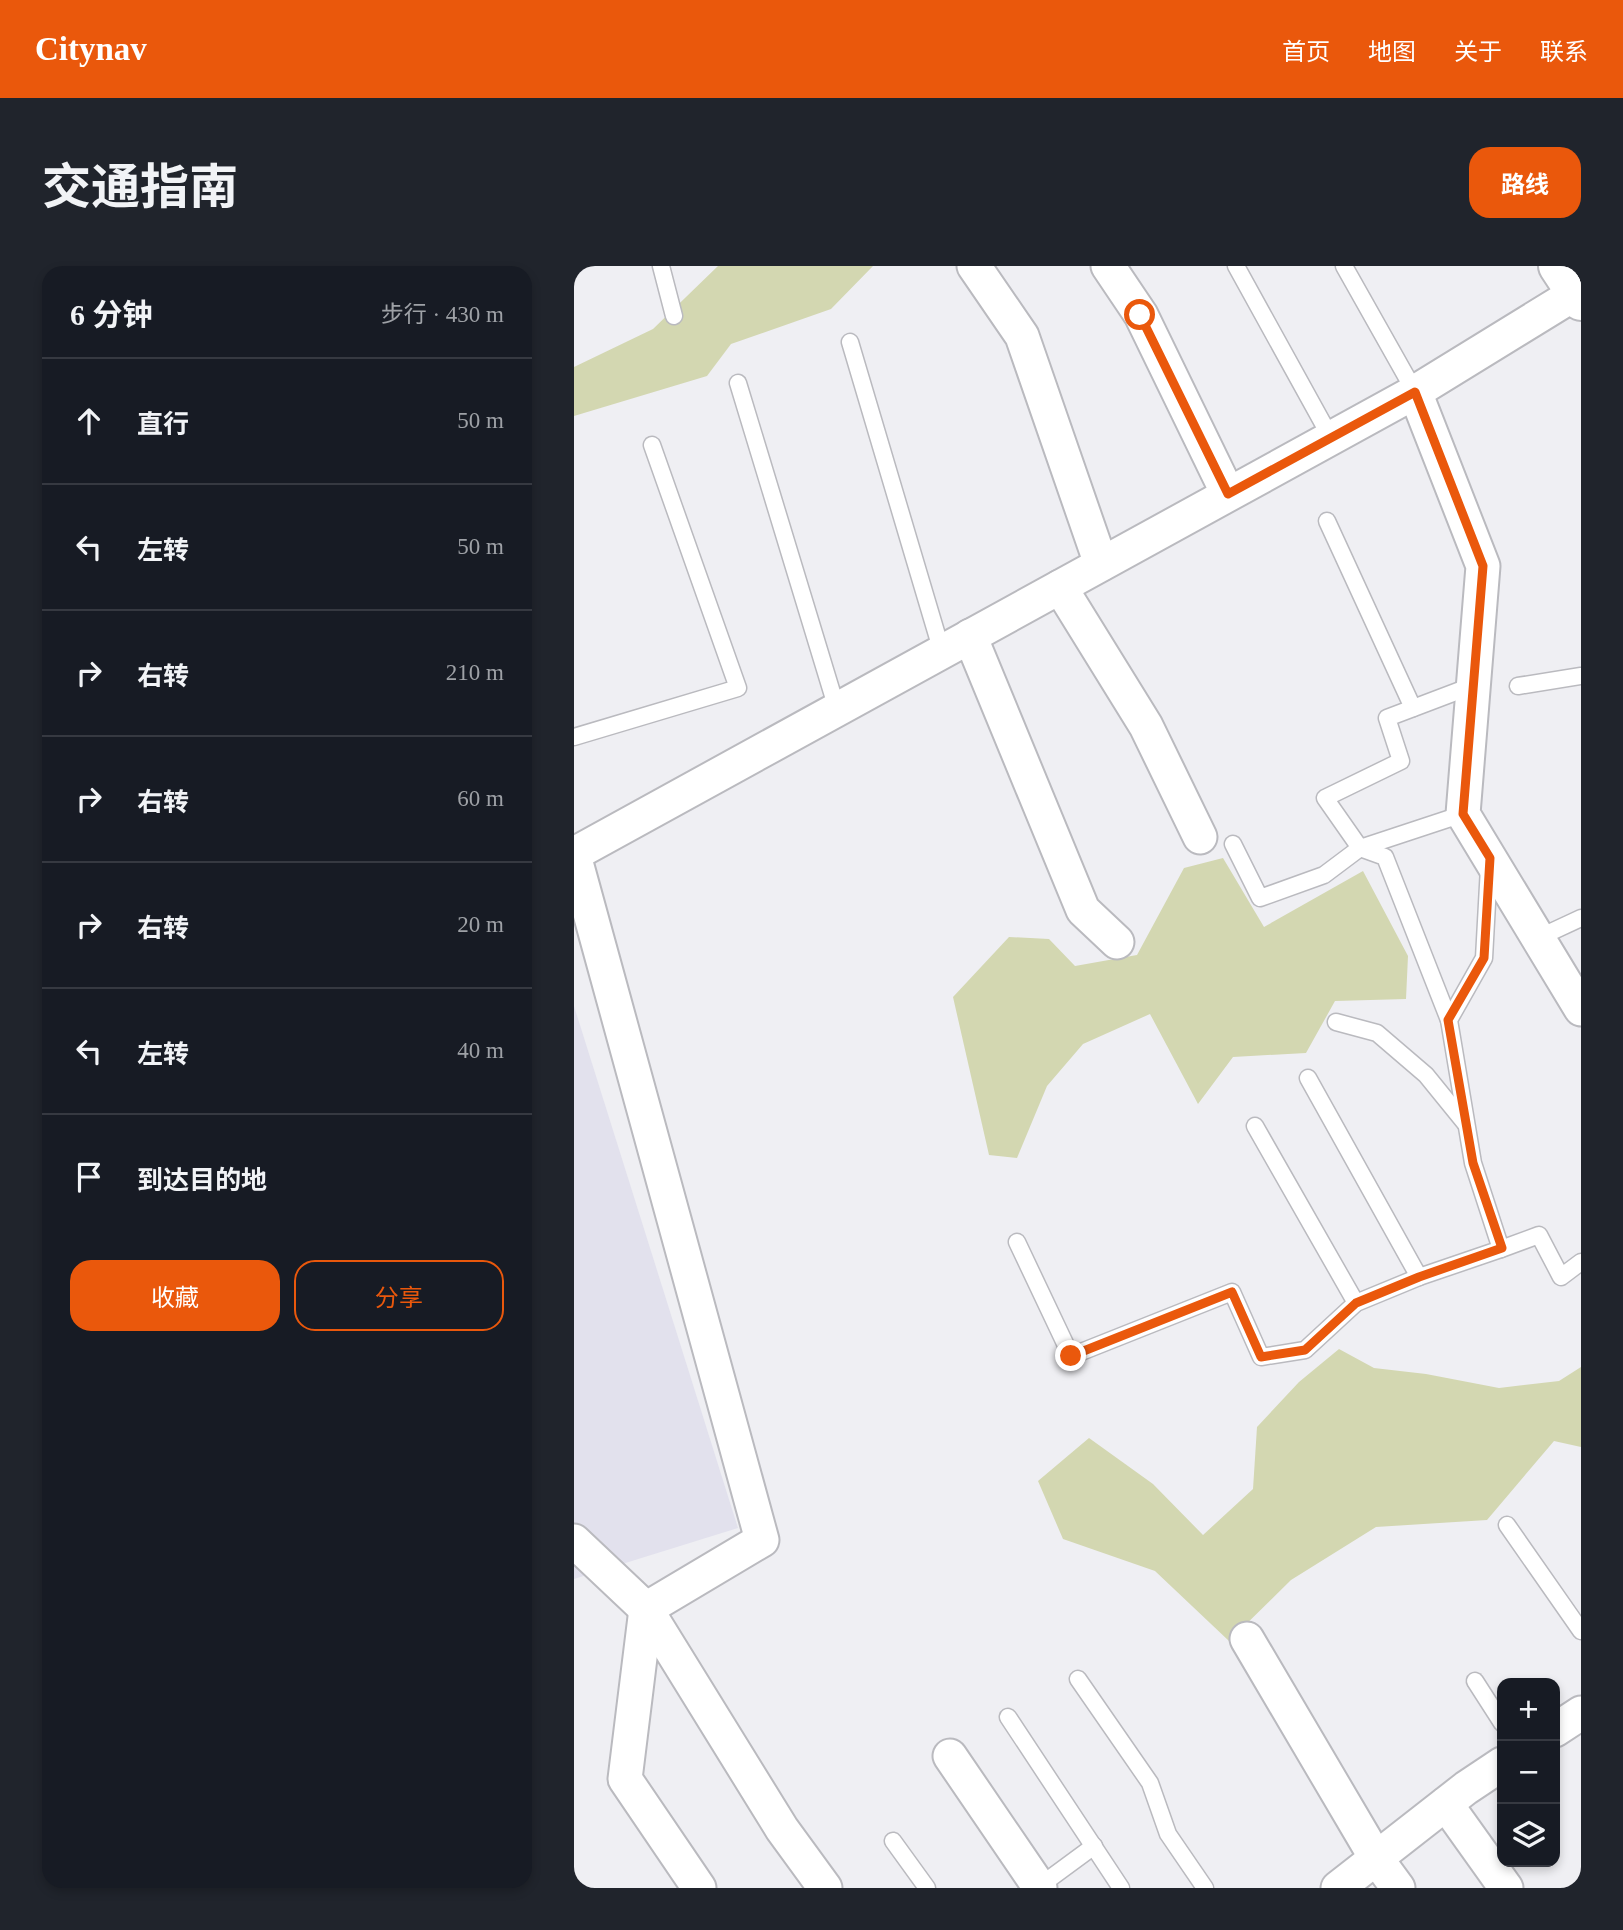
<!DOCTYPE html>
<html lang="zh">
<meta charset="utf-8">
<style>
body{margin:0;font-family:"Times New Roman","Noto Sans SC",serif;background:#20242c;color:#f1f3f6}
.controls{position:absolute;right:21px;bottom:21px;display:grid;overflow:hidden;border-radius:14px;box-shadow:0 4px 10px #0003}
.controls button{width:63px;height:63px;display:grid;place-items:center;padding:0;border:0;border-bottom:2px solid #363941;background:#171b24;color:#f1f3f6;font:35px sans-serif}
.stop{position:absolute;width:21px;height:21px;margin:-16px;border:5px solid #ea580c;border-radius:50%;background:#fff}
.stop.end{background:#ea580c;border-color:#fff;box-shadow:0 2px 7px #0008}
.list{margin:0;padding:0;list-style:none}
h2{display:flex;justify-content:space-between;align-items:center;height:91px;margin:0;padding:0 28px;font-size:30px}
h2 small{font-size:23px;font-weight:400;color:#9ea1a6}
.list li{display:grid;grid-template-columns:46px 1fr auto;gap:21px;align-items:center;box-sizing:border-box;height:126px;padding:0 28px;border-top:2px solid #363941}
.list b{display:block;font-size:26px;white-space:nowrap}
.list em{font-size:23px;font-style:normal;color:#9ea1a6}
.actions{display:flex;gap:14px;padding:21px 28px}
.actions a{flex:1;padding:16px 0;border:2px solid #ea580c;border-radius:21px;text-align:center;font-size:24px;color:#ea580c}
.actions .main{background:#ea580c;color:#fff}
.icon{flex:none;width:38px;height:38px;fill:none;stroke:currentColor;stroke-width:2;stroke-linecap:round;stroke-linejoin:round}
.map{position:relative;flex:none;width:1007px;height:1622px;overflow:hidden;border-radius:21px}
header{display:flex;align-items:center;gap:42px;box-sizing:border-box;height:98px;padding:0 35px;background:#ea580c;color:#fff}
header strong{font-size:33px}
nav{display:flex;gap:38px;margin-inline-start:auto;font-size:24px}
.intro{display:flex;align-items:center;justify-content:space-between;box-sizing:border-box;height:168px;padding:0 42px}
h1{margin:0;font-size:49px}
.button{padding:18px 32px;border-radius:21px;background:#ea580c;color:#fff;font-size:24px;font-weight:700}
main{display:flex;gap:42px;padding:0 42px}
aside{flex:1;background:#171b24;border-radius:21px;box-shadow:0 4px 10px #0003}
.map>svg:first-child{display:block}
.built{fill:#e2e1ed}
.green{fill:#d3d7b1}
.lines{fill:none;stroke-linecap:round;stroke-linejoin:round}
.lane-casing{stroke:#bababf;stroke-width:19}
.street-casing{stroke:#bababf;stroke-width:37}
.highway-casing{stroke:#bababf;stroke-width:42}
.lane{stroke:#fff;stroke-width:16}
.street{stroke:#fff;stroke-width:33}
.highway{stroke:#fff;stroke-width:38}
.route{stroke:#ea580c;stroke-width:9}
</style>
<header>
<strong>Citynav</strong>
<nav><a>首页</a><a>地图</a><a>关于</a><a>联系</a></nav>
</header>
<div class="intro"><h1>交通指南</h1><a class="button">路线</a></div>
<main>
<aside>
<h2>6 分钟<small>步行 · 430 m</small></h2>
<ul class="list">
<li><svg class="icon" aria-label="ahead" viewBox="0 0 24 24"><path d="M12 20V5M6 11l6-6 6 6"/></svg><div><b>直行</b></div><em>50 m</em></li>
<li><svg class="icon" aria-label="left" viewBox="0 0 24 24"><path d="M17 20v-9H6M10 6l-5 5 5 5"/></svg><div><b>左转</b></div><em>50 m</em></li>
<li><svg class="icon" aria-label="right" viewBox="0 0 24 24"><path d="M7 20v-9h11M14 6l5 5-5 5"/></svg><div><b>右转</b></div><em>210 m</em></li>
<li><svg class="icon" aria-label="right" viewBox="0 0 24 24"><path d="M7 20v-9h11M14 6l5 5-5 5"/></svg><div><b>右转</b></div><em>60 m</em></li>
<li><svg class="icon" aria-label="right" viewBox="0 0 24 24"><path d="M7 20v-9h11M14 6l5 5-5 5"/></svg><div><b>右转</b></div><em>20 m</em></li>
<li><svg class="icon" aria-label="left" viewBox="0 0 24 24"><path d="M17 20v-9H6M10 6l-5 5 5 5"/></svg><div><b>左转</b></div><em>40 m</em></li>
<li><svg class="icon" aria-label="arrive" viewBox="0 0 24 24"><path d="M6 21V4h12l-3 4 3 4H6"/></svg><div><b>到达目的地</b></div></li>
</ul>
<div class="actions"><a class="main">收藏</a><a>分享</a></div>
</aside>
<div class="map">
<svg width="1007" height="1622" viewBox="0 0 1007 1622">
<rect width="100%" height="100%" fill="#efeff3"/>
<!-- built -->
<polygon class="built" points="0,740 164,1262 0,1313"/>
<!-- green -->
<g class="green">
<polygon points="144,0 299,0 257,43 157,78 133,110 0,150 0,101 79,63"/>
<polygon points="649,592 690,661 789,605 834,690 832,733 761,735 732,787 659,791 624,838 576,748 509,778 473,820 443,892 415,889 379,731 435,671 475,673 501,700 563,689 610,602"/>
<polygon points="765,1083 800,1102 852,1108 925,1122 985,1115 1007,1101 1007,1181 980,1175 913,1254 802,1261 717,1314 655,1375 581,1305 489,1273 464,1215 515,1172 579,1218 629,1269 679,1223 683,1161 725,1116"/>
</g>
<g class="lines">
<!-- lane casing -->
<g class="lane-casing">
<g id="lane">
<polyline points="87,0 100,50"/>
<polyline points="662,0 757,172"/>
<polyline points="770,0 841,126"/>
<polyline points="276,76 368,386"/>
<polyline points="164,117 263,443"/>
<polyline points="753,255 839,442"/>
<polyline points="944,420 1007,410"/>
<polyline points="0,471 164,422 78,179"/>
<polyline points="659,578 686,632 750,609 786,582 889,548"/>
<polyline points="964,672 1007,652"/>
<polyline points="875,754 811,591 786,582 751,532 827,495 813,452 900,419"/>
<polyline points="762,756 803,767 852,809 891,857"/>
<polyline points="734,812 845,1011"/>
<polyline points="681,860 782,1037"/>
<polyline points="443,976 497,1090 658,1026 687,1091 731,1084 782,1037 845,1011 927,983 899,897 875,754 910,692 915,601"/>
<polyline points="927,983 965,969 987,1011 1007,996"/>
<polyline points="933,1259 1007,1365"/>
<polyline points="504,1413 576,1517 594,1568 631,1622"/>
<polyline points="901,1415 928,1457"/>
<polyline points="434,1451 547,1622"/>
<polyline points="319,1575 353,1622"/>
<polyline points="463,1622 520,1580"/>
</g>
</g>
<!-- street casing -->
<g class="street-casing">
<g id="street">
<polyline points="400,0 448,70 527,298"/>
<polyline points="534,0 567,49 654,228"/>
<polyline points="841,126 909,300 889,548 1007,743"/>
<polyline points="486,321 572,460 626,571"/>
<polyline points="396,370 509,644 543,676"/>
<polyline points="0,588 841,126 1002,27"/>
<polyline points="0,589 188,1274 72,1343 0,1275"/>
<polyline points="72,1343 208,1563 251,1622"/>
<polyline points="72,1343 51,1513 125,1622"/>
<polyline points="673,1373 802,1592 824,1622"/>
<polyline points="981,1464 1007,1447"/>
<polyline points="376,1490 466,1622"/>
<polyline points="872,1538 932,1622"/>
<polyline points="764,1622 892,1522 928,1498"/>
</g>
</g>
<!-- highway casing -->
<g class="highway-casing">
<polyline id="highway" points="984,0 1007,35"/>
</g>
<!-- lane -->
<use href="#lane" class="lane"/>
<!-- street -->
<use href="#street" class="street"/>
<!-- highway -->
<use href="#highway" class="highway"/>
</g>
<g class="lines">
<!-- route -->
<polyline class="route" points="497,1090 658,1026 687,1091 731,1084 782,1037 845,1011 928,982 899,897 874,754 910,692 916,592 889,548 909,300 841,126 654,228 566,49"/>
</g>
</svg>
<div class="controls">
<button>+</button>
<button>−</button>
<button><svg class="icon" aria-label="layers" viewBox="0 0 24 24"><path d="M12 4l9 5-9 5-9-5zM3 14l9 5 9-5"/></svg></button>
</div>
<div class="stop" style="left:566px;top:49px"></div>
<div class="stop end" style="left:497px;top:1090px"></div>
</div>
</main>
